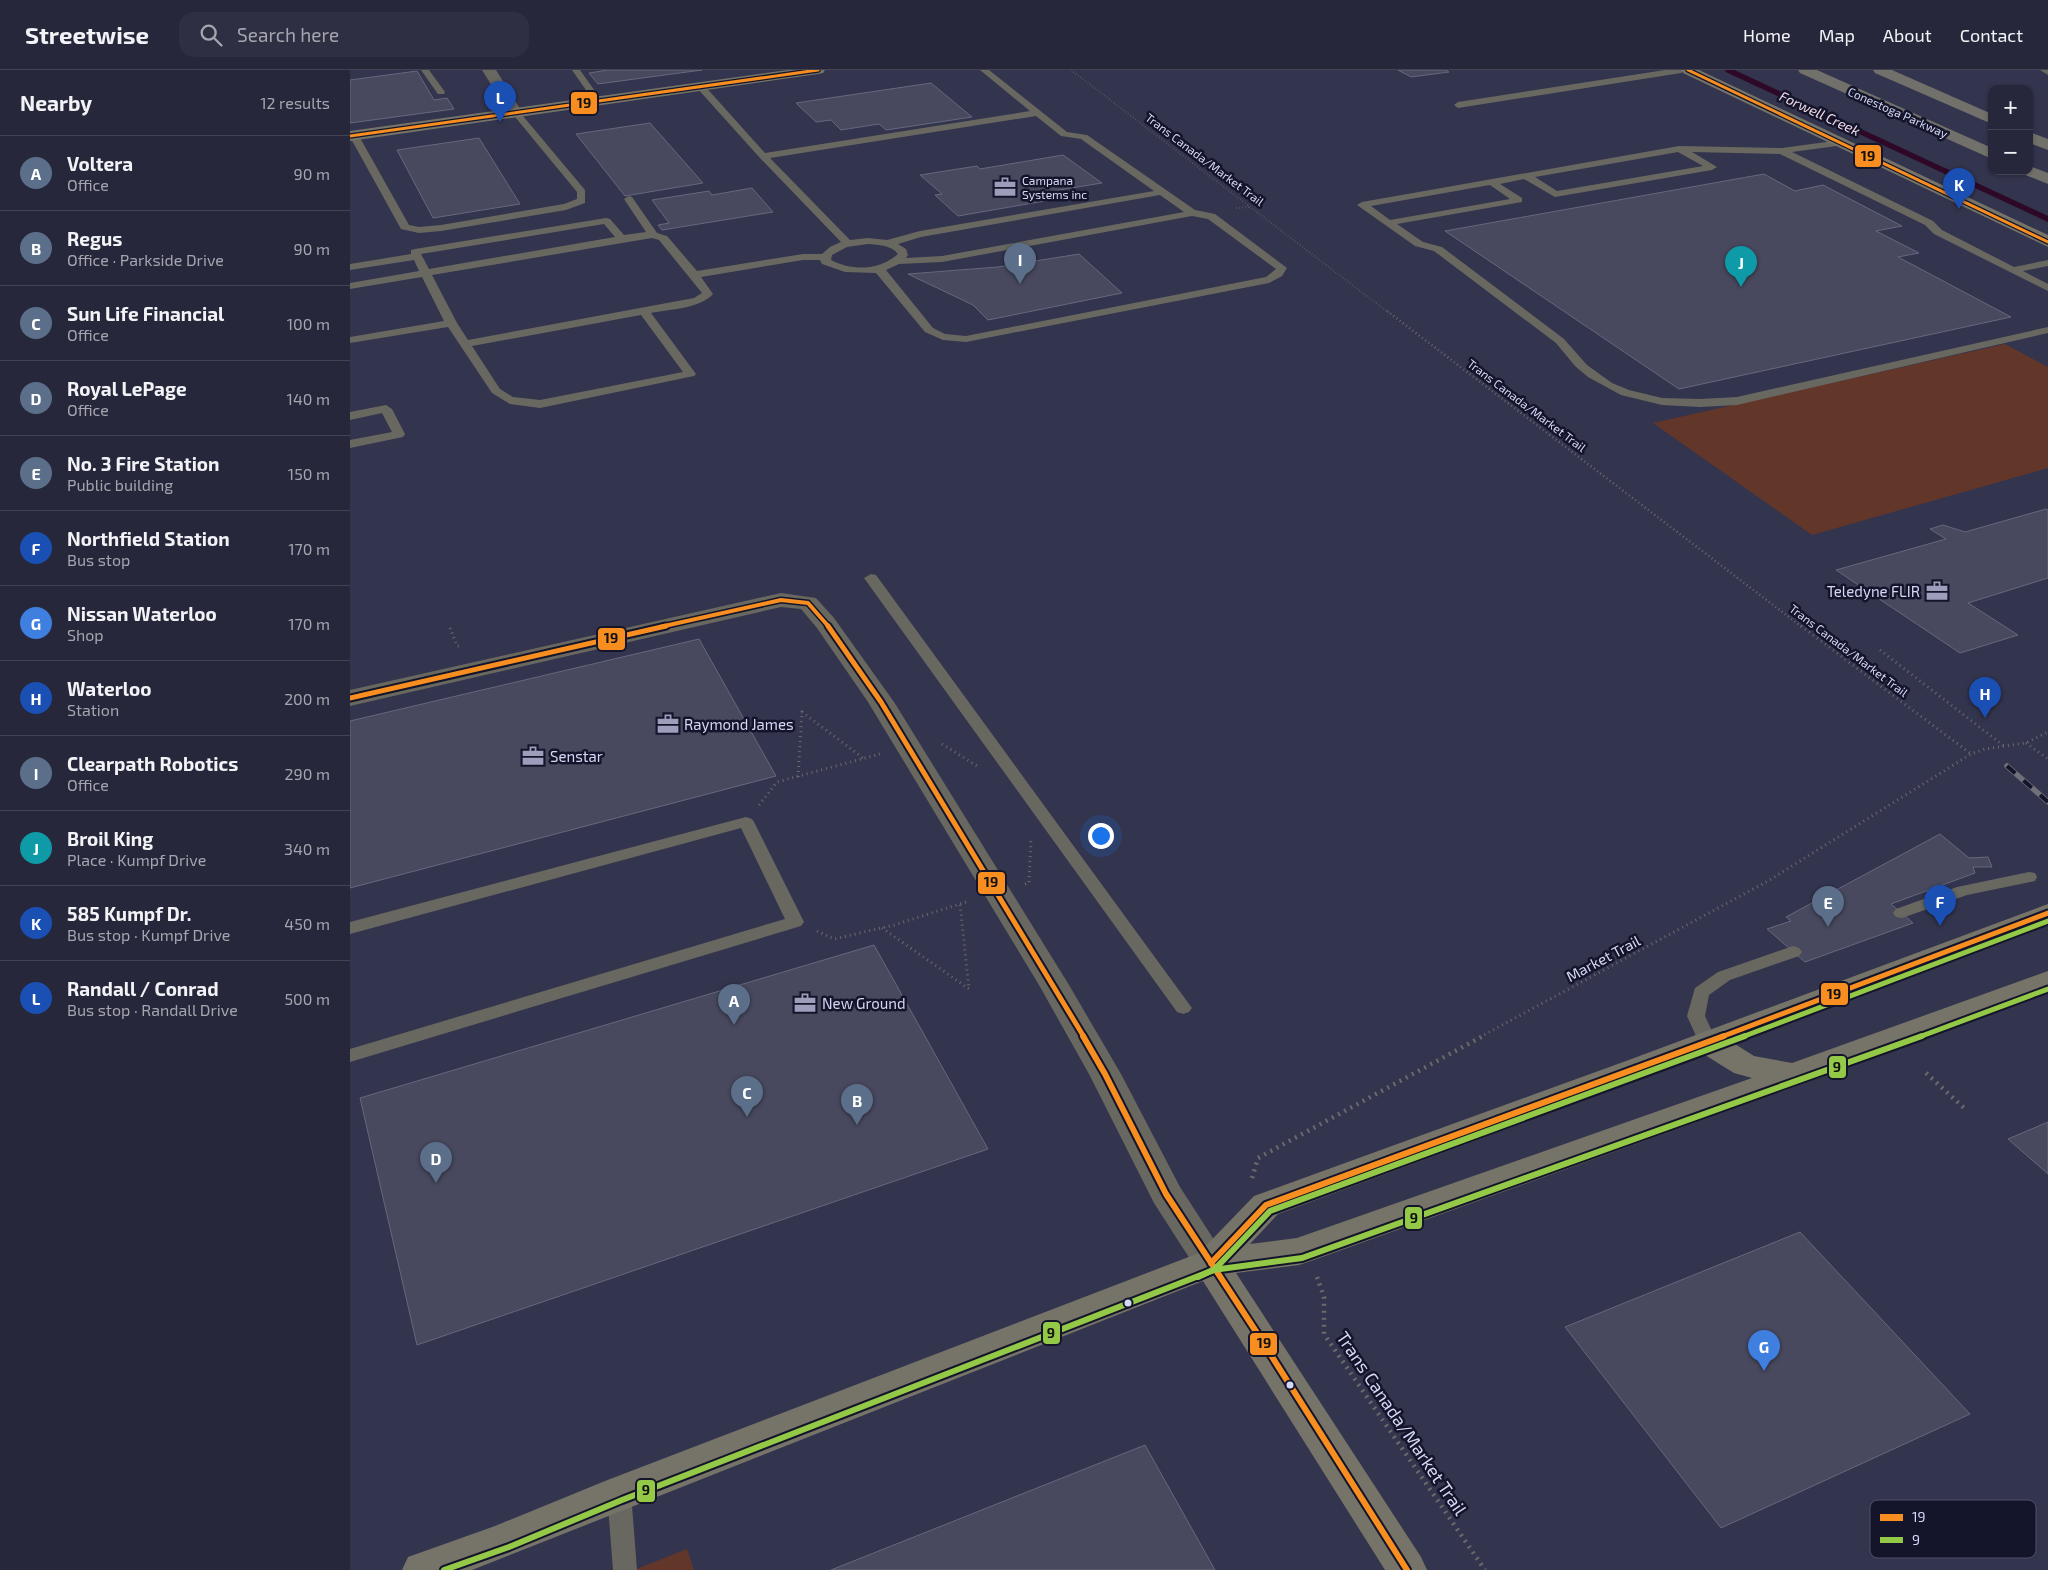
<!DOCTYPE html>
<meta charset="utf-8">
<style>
body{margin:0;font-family:"Exo 2",sans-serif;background:#2e2f42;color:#f1f3f6}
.controls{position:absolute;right:15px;top:15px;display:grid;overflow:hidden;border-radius:10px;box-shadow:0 1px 4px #0004}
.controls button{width:45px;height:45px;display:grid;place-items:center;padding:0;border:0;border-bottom:1px solid #424454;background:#26273a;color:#f1f3f6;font:25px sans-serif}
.you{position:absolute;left:750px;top:765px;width:18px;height:18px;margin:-12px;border:4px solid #fff;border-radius:50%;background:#1a73e8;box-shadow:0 0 0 8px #1a73e833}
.badge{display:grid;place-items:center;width:32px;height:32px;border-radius:50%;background:#9c9ebb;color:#fff;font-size:16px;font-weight:700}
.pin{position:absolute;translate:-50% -41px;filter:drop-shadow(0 1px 2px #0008)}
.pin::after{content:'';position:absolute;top:26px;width:18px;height:15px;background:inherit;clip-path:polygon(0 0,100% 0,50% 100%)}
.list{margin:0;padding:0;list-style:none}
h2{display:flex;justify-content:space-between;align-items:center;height:65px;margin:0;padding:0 20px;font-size:21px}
h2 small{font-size:16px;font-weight:400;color:#a4a5af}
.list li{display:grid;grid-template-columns:32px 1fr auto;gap:15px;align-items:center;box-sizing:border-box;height:75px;padding:0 20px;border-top:1px solid #424454}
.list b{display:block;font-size:19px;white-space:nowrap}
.list p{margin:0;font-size:16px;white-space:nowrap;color:#a4a5af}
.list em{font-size:16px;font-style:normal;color:#a4a5af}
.icon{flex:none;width:28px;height:28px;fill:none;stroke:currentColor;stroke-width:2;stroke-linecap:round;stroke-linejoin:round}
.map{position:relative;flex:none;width:1698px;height:1500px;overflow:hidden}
header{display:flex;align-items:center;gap:30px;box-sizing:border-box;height:70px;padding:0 25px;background:#26273a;border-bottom:1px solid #424454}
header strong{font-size:24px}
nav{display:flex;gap:28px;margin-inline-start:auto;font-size:18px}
.search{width:350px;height:45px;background:#2e2f42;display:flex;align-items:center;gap:12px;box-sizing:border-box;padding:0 18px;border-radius:15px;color:#a4a5af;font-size:19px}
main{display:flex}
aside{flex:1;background:#26273a}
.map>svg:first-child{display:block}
.green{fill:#63362a}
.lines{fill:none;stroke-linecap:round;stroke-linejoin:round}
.stream{stroke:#2e0827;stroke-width:5.5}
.building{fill:#48495f;stroke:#66687e}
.path-far3{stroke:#6a6a6c;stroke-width:2;stroke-dasharray:0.5 2.5;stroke-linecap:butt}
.path-far2{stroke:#6a6a6c;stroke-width:2.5;stroke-dasharray:1 3;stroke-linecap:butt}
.path-far1{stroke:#6a6a6c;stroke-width:3;stroke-dasharray:1 4;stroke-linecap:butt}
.path{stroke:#6a6a6c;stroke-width:4.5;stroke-dasharray:2 5;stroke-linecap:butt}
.lane{fill:#696860;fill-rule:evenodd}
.street{fill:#696860;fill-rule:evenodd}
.secondary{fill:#767469;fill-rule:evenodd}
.highway{fill:#71706a;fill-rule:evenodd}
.rail-casing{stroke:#707078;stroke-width:5.5}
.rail{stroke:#14152b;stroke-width:4;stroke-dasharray:11;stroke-linecap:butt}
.bus-1-far3-casing{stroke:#14152b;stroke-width:5.5}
.bus-1-far2-casing{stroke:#14152b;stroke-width:7}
.bus-1-far1-casing{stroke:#14152b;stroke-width:9}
.bus-1-casing{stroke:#14152b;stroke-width:10}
.bus-2-far1-casing{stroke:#14152b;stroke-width:9}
.bus-2-casing{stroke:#14152b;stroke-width:10}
.bus-1-far3{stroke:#f88e1f;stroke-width:3}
.bus-1-far2{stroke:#f88e1f;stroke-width:4}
.bus-1-far1{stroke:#f88e1f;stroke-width:5}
.bus-1{stroke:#f88e1f;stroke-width:6}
.bus-2-far1{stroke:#94c947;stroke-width:5}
.bus-2{stroke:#94c947;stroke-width:6}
.bus-dot{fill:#d4d7f6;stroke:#14152b;stroke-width:2}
.labels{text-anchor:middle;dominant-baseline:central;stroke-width:5;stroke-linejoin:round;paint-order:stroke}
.far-street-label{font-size:12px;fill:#d4d7f6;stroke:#14152b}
.far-poi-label{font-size:12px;fill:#d4d7f6;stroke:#14152b;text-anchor:start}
.far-water-label{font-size:14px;font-style:italic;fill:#f1dae8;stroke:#14152b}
.poi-label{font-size:15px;fill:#d4d7f6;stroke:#14152b;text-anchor:start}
.street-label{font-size:15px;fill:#d4d7f6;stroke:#14152b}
.near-street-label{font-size:18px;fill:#d4d7f6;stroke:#14152b}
.key{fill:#14152b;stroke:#4e4f68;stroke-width:1}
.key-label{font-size:14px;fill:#d4d7f6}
.line-badge{stroke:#14152b;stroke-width:2}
.pale-badge-label{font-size:14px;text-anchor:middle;font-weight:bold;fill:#111}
</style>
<header>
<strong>Streetwise</strong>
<div class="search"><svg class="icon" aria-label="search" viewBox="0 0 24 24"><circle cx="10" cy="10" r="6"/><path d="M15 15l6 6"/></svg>Search here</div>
<nav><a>Home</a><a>Map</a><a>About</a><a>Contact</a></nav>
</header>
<main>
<aside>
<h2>Nearby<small>12 results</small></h2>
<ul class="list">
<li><span class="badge" style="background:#5c6f8a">A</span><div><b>Voltera</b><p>Office</p></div><em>90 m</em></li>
<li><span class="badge" style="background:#5c6f8a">B</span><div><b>Regus</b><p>Office · Parkside Drive</p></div><em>90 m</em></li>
<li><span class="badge" style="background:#5c6f8a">C</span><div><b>Sun Life Financial</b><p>Office</p></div><em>100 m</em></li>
<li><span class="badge" style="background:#5c6f8a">D</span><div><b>Royal LePage</b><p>Office</p></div><em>140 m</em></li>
<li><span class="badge" style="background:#5c6f8a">E</span><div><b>No. 3 Fire Station</b><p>Public building</p></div><em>150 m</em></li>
<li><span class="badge" style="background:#1a4fb4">F</span><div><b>Northfield Station</b><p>Bus stop</p></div><em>170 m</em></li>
<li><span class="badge" style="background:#3f7fe0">G</span><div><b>Nissan Waterloo</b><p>Shop</p></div><em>170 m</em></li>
<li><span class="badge" style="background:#1a4fb4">H</span><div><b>Waterloo</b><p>Station</p></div><em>200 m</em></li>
<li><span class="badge" style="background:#5c6f8a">I</span><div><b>Clearpath Robotics</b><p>Office</p></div><em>290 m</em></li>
<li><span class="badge" style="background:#0f9aa8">J</span><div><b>Broil King</b><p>Place · Kumpf Drive</p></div><em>340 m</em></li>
<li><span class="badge" style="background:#1a4fb4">K</span><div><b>585 Kumpf Dr.</b><p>Bus stop · Kumpf Drive</p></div><em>450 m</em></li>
<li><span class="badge" style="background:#1a4fb4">L</span><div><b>Randall / Conrad</b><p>Bus stop · Randall Drive</p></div><em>500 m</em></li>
</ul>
</aside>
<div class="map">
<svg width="1698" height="1500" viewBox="0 0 1698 1500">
<rect width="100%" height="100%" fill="#33344e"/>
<!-- green -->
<g class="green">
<polygon points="1655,274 1698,297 1698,398 1462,465 1303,353"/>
<polygon points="337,1479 344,1500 284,1500"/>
</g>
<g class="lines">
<!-- stream -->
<polyline class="stream" points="1378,0 1698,149"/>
</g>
<!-- building -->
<g class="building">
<polygon points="258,0 352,0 248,14 239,3"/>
<polygon points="1048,0 1096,0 1099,2 1061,7"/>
<polygon points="67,1 84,30 97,28 104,39 0,53 0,10"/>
<polygon points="581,13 622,47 536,60 529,54 491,60 481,50 466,52 446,33"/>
<polygon points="300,53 353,113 275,126 226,64"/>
<polygon points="129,68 170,134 83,148 47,80"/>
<polygon points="713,85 752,113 703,121 712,128 608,146 585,125 592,124 570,105 627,96 630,99"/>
<polygon points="1414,104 1445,121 1473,115 1552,156 1526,161 1569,183 1548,187 1661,247 1329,319 1095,161"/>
<polygon points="402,118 423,142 312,160 308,155 319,153 302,130 359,121 362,125"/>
<polygon points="729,184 772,223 638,250 623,235 558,204 648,197"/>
<polygon points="1696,439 1698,440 1698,508 1618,533 1668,565 1610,583 1486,500 1596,469 1580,459 1593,455 1615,462"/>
<polygon points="349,569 426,706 0,818 0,651"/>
<polygon points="1590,764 1619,788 1638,787 1642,797 1623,797 1625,803 1541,834 1563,853 1455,892 1417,859 1441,851 1436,847"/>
<polygon points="524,875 638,1079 67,1275 10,1028"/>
<polygon points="1698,1052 1698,1104 1658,1069"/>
<polygon points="1450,1162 1620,1344 1371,1458 1215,1257"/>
<polygon points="795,1375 865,1500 481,1500"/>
</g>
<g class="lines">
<!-- path-far3 -->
<g class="path-far3">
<polyline points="721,0 1039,243"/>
<polyline points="886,138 900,137"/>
</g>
<!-- path-far2 -->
<polyline class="path-far2" points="1037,241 1452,557"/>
<!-- path-far1 -->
<g class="path-far1">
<polyline points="1451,556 1621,684"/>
<polyline points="100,558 107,576 110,576"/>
<polyline points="1530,580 1654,676"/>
<polyline points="1676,673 1698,689"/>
<polyline points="592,674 627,696"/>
<polyline points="448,707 452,642 513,688"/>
<polyline points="409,735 427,712 530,684"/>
<polyline points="675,814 679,813 681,769"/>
<polyline points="532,858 619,919 610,834"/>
<polyline points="467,861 484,869 544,855 619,831"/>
<polyline points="1130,967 1418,811 1621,684 1635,679 1676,673 1698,662"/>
</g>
<!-- path -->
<g class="path">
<polyline points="1576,1003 1614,1038"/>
<polyline points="902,1108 908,1088 1133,966"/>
<polyline points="967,1207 974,1227 974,1264 1135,1500"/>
</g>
<!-- lane -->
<g class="lane">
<polygon points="71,0 79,0 95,22 94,24 88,24"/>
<polygon points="222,0 230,0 252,31 251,33 245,33"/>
<path d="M630,0H639L717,62L737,65L845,140L865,144L937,198L932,206L919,213L616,272L593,270L575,262L526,203L495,202L472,194L470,190H453L351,207L363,224C349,239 320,239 301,243L346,304L344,306L190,338L160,334L142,323L98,257L0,273V267L94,251L72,207L0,219V213L69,201L64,190L0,200V194L61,184V180L65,179L256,148L260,149L274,165L296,162L274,129L279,126L282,127L307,163L317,166L347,201L453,184H472L480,177L491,172L410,88L347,18V14H353L415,83L680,41ZM686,46L711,66L731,69L804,121L570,161L537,170L518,168L500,170L420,88ZM810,125L834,142L592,186L556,188L558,185L556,179L548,174L571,167ZM842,146L858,149L926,199L916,207L616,266L595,264L583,258L536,200L549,194L592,192ZM254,154L265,167L79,199L71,184ZM302,168L309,170L352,223L344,228L118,270L107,253L82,205ZM518,174C529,175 541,175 548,184C529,201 502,201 481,190L482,185L497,177ZM291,245L333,302L190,330L163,327L150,319L122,276Z"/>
<polygon points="1315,0 1335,0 1331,3 1108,38 1104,35 1108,32"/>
<polygon points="1690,0 1698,0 1698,5"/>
<polygon points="165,39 168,40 235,120 235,133 216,140 91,161 69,163 51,159 0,67 1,64 4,63 9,66 59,155 69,157 91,155 214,134 227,129 227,122 161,42"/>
<path d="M1491,70L1496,73L1494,75L1442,82L1583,151L1592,160L1664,197L1698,190V196L1673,201L1698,214V221L1584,164L1575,155L1430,84L1342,82L1367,97L1362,100L1205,127L1174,109L1150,114L1172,128V132L1047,154L1073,172L1092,177L1214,269L1237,295L1262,313L1279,320L1312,328L1350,329L1387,327L1698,257V263L1387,335L1350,337L1312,335L1271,325L1238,307L1225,296L1206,273L1084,181L1065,176L1007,135L1012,132L1329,76L1432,78ZM1328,82L1353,96L1207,121L1185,107ZM1140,115L1160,129L1040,150L1021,136Z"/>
<polygon points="36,335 42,339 55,364 53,367 0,378 0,370 42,362 32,343 0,350 0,342"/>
<polygon points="521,504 526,505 839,934 842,938 839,942 833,944 827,942 514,508"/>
<polygon points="396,747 402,749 404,752 454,852 451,856 0,992 0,979 435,849 391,758 0,864 0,852"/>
<polygon points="1679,802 1685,803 1687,807 1685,811 1617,825 1552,848 1546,847 1543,843 1546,839 1607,817"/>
<polygon points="1443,876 1449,878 1452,882 1449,886 1380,910 1359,925 1355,946 1367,972 1365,977 1358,978 1351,977 1337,946 1345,918 1368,902"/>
<polygon points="269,1413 277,1416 281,1423 287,1500 263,1500 257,1423 261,1416"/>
</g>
<!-- street -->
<g class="street">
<polygon points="132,0 146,0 172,42 170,45 160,45"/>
<polygon points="431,523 466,528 484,548 544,632 719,915 771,1004 830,1117 879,1193 873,1203 861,1207 849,1203 804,1133 739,1004 689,915 518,632 467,558 451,539 431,537 0,636 0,620"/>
</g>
<!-- secondary -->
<g class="secondary">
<polygon points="438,0 475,0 473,3 468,4 0,71 0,61"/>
<polygon points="1331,0 1349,0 1698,165 1698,177 1333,3"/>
<path d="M1698,834V854L1385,974L1404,986L1442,993L1698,901V922L1455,1013L961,1191L949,1195L886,1203L1071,1487L1077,1500H1035L853,1211L122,1500H52L58,1487L145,1456L255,1411L849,1183L904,1126L1276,991ZM1355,985L1384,1003L1402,1008L947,1168L900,1174L928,1144Z"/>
</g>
<!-- highway -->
<g class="highway">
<polygon points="1448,0 1467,0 1642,78 1642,89 1450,3"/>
<polygon points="1523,0 1542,0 1642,44 1642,54 1525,3"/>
<polygon points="1679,62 1698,69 1698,80 1679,73"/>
<polygon points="1679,96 1698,103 1698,114 1673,104 1671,101 1679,101"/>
</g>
<!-- rail casing -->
<g class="rail-casing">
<polyline id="rail" points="1657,696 1698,732"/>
</g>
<!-- rail -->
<use href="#rail" class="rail"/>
<!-- bus-1-far3 casing -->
<g class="bus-1-far3-casing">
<g id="bus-1-far3">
<polyline points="1338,0 1698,172"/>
<polyline points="0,66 468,0"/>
</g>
</g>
<!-- bus-1-far2 casing -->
<g class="bus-1-far2-casing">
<polyline id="bus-1-far2" points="310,557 431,530 458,533 479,557"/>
</g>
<!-- bus-1-far1 casing -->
<g class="bus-1-far1-casing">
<g id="bus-1-far1">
<polyline points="478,556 531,632 734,967"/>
<polyline points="0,628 316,556"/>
<polyline points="1371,967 1698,843"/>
</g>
</g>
<!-- bus-1 casing -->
<g class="bus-1-casing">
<g id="bus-1">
<polyline points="733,966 755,1004 816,1124 907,1263 1057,1500"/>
<polyline points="861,1193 916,1135 1374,966"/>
</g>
</g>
<!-- bus-2-far1 casing -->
<g class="bus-2-far1-casing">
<g id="bus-2-far1">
<polyline points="1392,967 1698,851"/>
<polyline points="1569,967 1698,919"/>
</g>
</g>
<!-- bus-2 casing -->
<g class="bus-2-casing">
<g id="bus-2">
<polyline points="848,1207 863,1200 952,1188 1572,966"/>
<polyline points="94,1500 159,1477 272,1430 864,1200 920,1141 1395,966"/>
</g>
</g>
<!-- bus-1-far3 -->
<use href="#bus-1-far3" class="bus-1-far3"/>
<!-- bus-1-far2 -->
<use href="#bus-1-far2" class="bus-1-far2"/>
<!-- bus-1-far1 -->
<use href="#bus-1-far1" class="bus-1-far1"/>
<!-- bus-1 -->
<use href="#bus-1" class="bus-1"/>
<!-- bus-2-far1 -->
<use href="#bus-2-far1" class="bus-2-far1"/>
<!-- bus-2 -->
<use href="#bus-2" class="bus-2"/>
</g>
<!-- icons -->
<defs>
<g id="office-bare" transform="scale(1.725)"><path d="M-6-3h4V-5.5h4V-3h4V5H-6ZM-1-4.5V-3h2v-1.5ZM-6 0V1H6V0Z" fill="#9c9ebb" stroke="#14152b" stroke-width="2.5" paint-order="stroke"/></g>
</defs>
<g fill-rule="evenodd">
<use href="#office-bare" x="655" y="117"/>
<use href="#office-bare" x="1587" y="521"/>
<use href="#office-bare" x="318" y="654"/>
<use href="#office-bare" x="183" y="686"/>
<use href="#office-bare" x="455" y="933"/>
</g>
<!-- markers -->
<g class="bus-dot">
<circle cx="778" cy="1233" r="4.5"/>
<circle cx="940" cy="1315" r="4.5"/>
</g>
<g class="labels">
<!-- far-street labels -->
<g class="far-street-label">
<text transform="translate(1548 42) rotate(24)">Conestoga Parkway</text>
<text transform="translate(855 89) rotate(37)">Trans Canada/Market Trail</text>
<text transform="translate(1177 335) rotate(37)">Trans Canada/Market Trail</text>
<text transform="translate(1499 580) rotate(37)">Trans Canada/Market Trail</text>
</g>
<!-- far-poi labels -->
<g class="far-poi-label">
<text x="672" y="110">Campana<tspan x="672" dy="14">Systems inc</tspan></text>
</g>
<!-- far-water labels -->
<g class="far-water-label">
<text transform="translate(1470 43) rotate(25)">Forwell Creek</text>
</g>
<!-- poi labels -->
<g class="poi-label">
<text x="1570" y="521" text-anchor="end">Teledyne FLIR</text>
<text x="334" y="654">Raymond James</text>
<text x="200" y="686">Senstar</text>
<text x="472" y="933">New Ground</text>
</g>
<!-- street labels -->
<g class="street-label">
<text transform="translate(1253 888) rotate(-28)">Market Trail</text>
</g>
<!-- near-street labels -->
<g class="near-street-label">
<text transform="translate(1052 1353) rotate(56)">Trans Canada/Market Trail</text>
</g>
</g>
<!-- legend -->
<rect x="1520" y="1430" width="166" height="58" rx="8" class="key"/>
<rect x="1530" y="1444" width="23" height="7" fill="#f88e1f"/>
<rect x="1530" y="1467" width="23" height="6" fill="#94c947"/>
<g class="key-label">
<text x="1562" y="1452">19</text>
<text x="1562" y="1475">9</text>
</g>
<g class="line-badge">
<rect x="220" y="21" width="28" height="24" rx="5" fill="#f88e1f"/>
<rect x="1504" y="74" width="28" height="24" rx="5" fill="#f88e1f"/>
<rect x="247" y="557" width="29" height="24" rx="5" fill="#f88e1f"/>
<rect x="627" y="801" width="29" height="24" rx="5" fill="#f88e1f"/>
<rect x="1470" y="912" width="29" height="24" rx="5" fill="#f88e1f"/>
<rect x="1478" y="985" width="19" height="24" rx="5" fill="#94c947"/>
<rect x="1054" y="1136" width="19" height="24" rx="5" fill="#94c947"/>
<rect x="692" y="1251" width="19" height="24" rx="5" fill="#94c947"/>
<rect x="899" y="1262" width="29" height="24" rx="5" fill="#f88e1f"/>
<rect x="286" y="1409" width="20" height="24" rx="5" fill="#94c947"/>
</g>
<g class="pale-badge-label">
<text x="234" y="38">19</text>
<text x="1518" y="91">19</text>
<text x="261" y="573">19</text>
<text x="641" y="817">19</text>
<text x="1484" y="929">19</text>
<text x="1487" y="1002">9</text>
<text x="1064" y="1153">9</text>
<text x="701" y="1268">9</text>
<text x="914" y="1278">19</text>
<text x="296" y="1425">9</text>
</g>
</svg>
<div class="controls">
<button>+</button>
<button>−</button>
</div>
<div class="you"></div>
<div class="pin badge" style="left:384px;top:955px;background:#5c6f8a">A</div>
<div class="pin badge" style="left:507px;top:1055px;background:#5c6f8a">B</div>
<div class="pin badge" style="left:397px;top:1047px;background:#5c6f8a">C</div>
<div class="pin badge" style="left:86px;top:1113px;background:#5c6f8a">D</div>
<div class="pin badge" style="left:1478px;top:857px;background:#5c6f8a">E</div>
<div class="pin badge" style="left:1590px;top:856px;background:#1a4fb4">F</div>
<div class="pin badge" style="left:1414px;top:1301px;background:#3f7fe0">G</div>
<div class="pin badge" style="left:1635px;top:648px;background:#1a4fb4">H</div>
<div class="pin badge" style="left:670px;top:214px;background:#5c6f8a">I</div>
<div class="pin badge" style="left:1391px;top:217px;background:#0f9aa8">J</div>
<div class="pin badge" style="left:1609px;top:139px;background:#1a4fb4">K</div>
<div class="pin badge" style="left:150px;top:52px;background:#1a4fb4">L</div>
</div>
</main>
